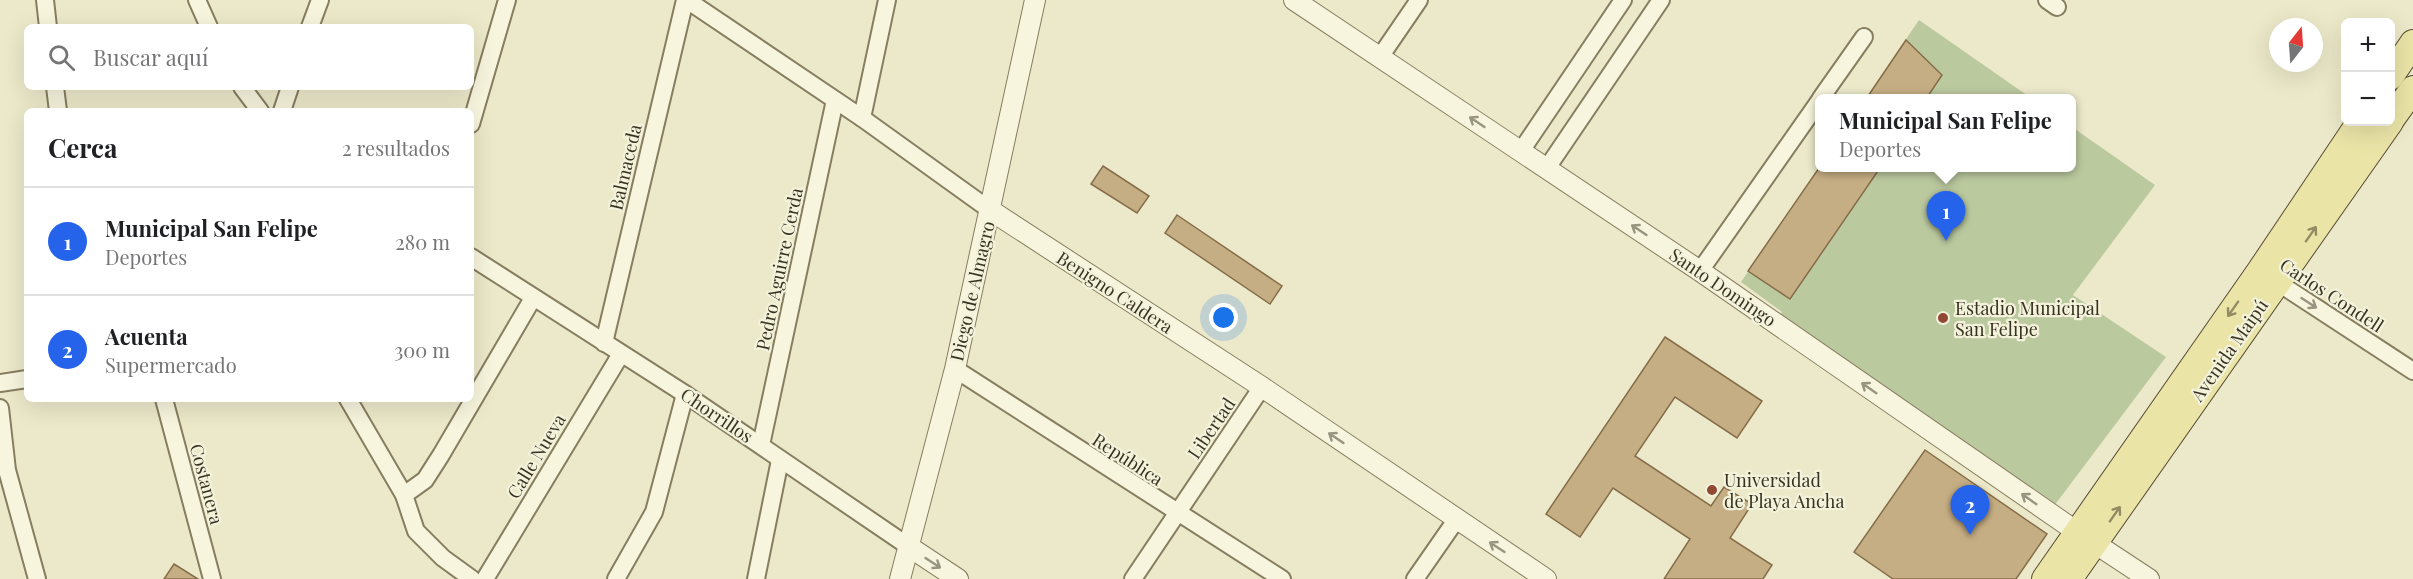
<!DOCTYPE html>
<html lang="es">
<meta charset="utf-8">
<style>
body{margin:0;font-family:"Playfair Display",serif;background:#f2f2f2;color:#202124}
.controls{position:absolute;right:18px;top:18px;display:grid;overflow:hidden;border-radius:9px;box-shadow:0 6px 24px #0002}
.controls button{width:54px;height:54px;display:grid;place-items:center;padding:0;border:0;border-bottom:2px solid #e0e0e0;background:#fff;color:#202124;font:30px sans-serif}
.compass{position:absolute;left:2269px;top:18px;width:54px;height:54px;border-radius:50%;background:#fff;box-shadow:0 6px 24px #0002;rotate:17deg}
.you{position:absolute;left:1224px;top:318px;width:21px;height:21px;margin:-15px;border:4px solid #fff;border-radius:50%;background:#1a73e8;box-shadow:0 0 0 9px #1a73e833}
.badge{display:grid;place-items:center;width:39px;height:39px;border-radius:50%;background:#2563eb;color:#fff;font-size:20px;font-weight:700}
.pin{position:absolute;translate:-50% -50px;filter:drop-shadow(0 2px 3px #0008)}
.pin::after{content:'';position:absolute;top:32px;width:21px;height:18px;background:inherit;clip-path:polygon(0 0,100% 0,50% 100%)}
.popup{position:absolute;left:1815px;top:94px;width:261px;height:78px;box-sizing:border-box;display:grid;place-content:center;border-radius:9px;background:#fff;filter:drop-shadow(0 2px 4px #0005);font-size:20px;white-space:nowrap;color:#757577}
.popup b{font-size:22px;color:#202124}
.popup::after{content:'';position:absolute;left:50%;top:100%;margin-left:-12px;border:12px solid transparent;border-top-color:#fff}
.list{margin:0;padding:0;list-style:none}
h2{display:flex;justify-content:space-between;align-items:center;height:78px;margin:0;padding:0 24px;font-size:26px}
h2 small{font-size:20px;font-weight:400;color:#757577}
.list li{display:grid;grid-template-columns:39px 1fr auto;gap:18px;align-items:center;box-sizing:border-box;height:108px;padding:0 24px;border-top:2px solid #e0e0e0}
.list b{display:block;font-size:22px;white-space:nowrap}
.list p{margin:0;font-size:20px;white-space:nowrap;color:#757577}
.list em{font-size:20px;font-style:normal;color:#757577}
.icon{flex:none;width:33px;height:33px;fill:none;stroke:currentColor;stroke-width:2;stroke-linecap:round;stroke-linejoin:round}
.map{position:relative;flex:none;width:2413px;height:579px;overflow:hidden}
.search{position:absolute;background:#fff;box-shadow:0 6px 24px #0002;left:24px;top:24px;width:450px;height:66px;display:flex;align-items:center;gap:15px;box-sizing:border-box;padding:0 21px;border-radius:9px;color:#757577;font-size:22px}
.panel{position:absolute;background:#fff;box-shadow:0 6px 24px #0002;left:24px;top:108px;width:450px;height:294px;border-radius:9px}
.map>svg:first-child{display:block}
.green{fill:#bbc99f}
.building{fill:#c6ae84;stroke:#846d48;stroke-width:1.5}
.lines{fill:none;stroke-linecap:round;stroke-linejoin:round}
.minor-casing{stroke:#877d60;stroke-width:20}
.tertiary-casing{stroke:#877d60;stroke-width:22}
.primary-casing{stroke:#564b33;stroke-width:28}
.minor{stroke:#f7f5dd;stroke-width:16}
.tertiary{stroke:#f7f5dd;stroke-width:20}
.primary{stroke:#eae4a7;stroke-width:26}
.oneway{stroke:#989480}
.oneway2{stroke:#928b64}
.poi-dot{fill:#914835;stroke:#f3f2da;stroke-width:2}
.labels{text-anchor:middle;dominant-baseline:central;stroke-width:4.5;stroke-linejoin:round;paint-order:stroke}
.street-label{font-size:18px;fill:#393222;stroke:#f3f2da}
.poi-label{font-size:18px;fill:#393222;stroke:#f3f2da;text-anchor:start}
</style>
<div class="map">
<svg width="2413" height="579" viewBox="0 0 2413 579">
<rect width="100%" height="100%" fill="#ece9ca"/>
<!-- green -->
<g class="green">
<polygon points="1919,20 2031,98 1866,98"/>
<polygon points="2072,127 2155,185 2073,295 2166,357 2054,506 1776,321 1782,312 1741,282 1820,166 1820,168 2072,168"/>
</g>
<!-- building -->
<g class="building">
<polygon points="1906,40 1942,75 1926,99 1866,99"/>
<polygon points="1103,166 1149,196 1137,213 1091,184"/>
<polygon points="1819,168 1880,168 1790,299 1748,271"/>
<polygon points="1177,215 1282,286 1270,304 1165,233"/>
<polygon points="1665,337 1762,401 1737,438 1675,397 1635,456 1711,506 1724,487 1752,504 1730,538 1772,565 1763,579 1664,579 1690,539 1613,488 1580,537 1546,514"/>
<polygon points="1925,450 2047,534 2016,579 1893,579 1854,552"/>
<polygon points="174,564 198,579 164,579"/>
</g>
<g class="lines">
<!-- minor casing -->
<g class="minor-casing">
<g id="minor">
<polyline points="45,0 48,27"/>
<polyline points="197,0 209,27"/>
<polyline points="687,0 862,118 990,210"/>
<polyline points="2047,0 2057,7"/>
<polyline points="310,27 320,0"/>
<polyline points="1380,57 1419,0"/>
<polyline points="55,87 58,111"/>
<polyline points="242,87 260,111"/>
<polyline points="1821,98 1864,37"/>
<polyline points="282,111 290,87"/>
<polyline points="862,118 887,0"/>
<polyline points="471,124 507,0"/>
<polyline points="1521,151 1623,0"/>
<polyline points="1547,168 1661,0"/>
<polyline points="471,257 685,394 908,546"/>
<polyline points="1700,271 1820,100"/>
<polyline points="2271,278 2413,371"/>
<polyline points="604,343 685,0"/>
<polyline points="955,369 1282,579"/>
<polyline points="0,383 27,379"/>
<polyline points="164,399 212,579"/>
<polyline points="348,399 404,495 416,531 443,558 472,579"/>
<polyline points="0,408 7,470 37,579"/>
<polyline points="761,445 835,100"/>
<polyline points="404,495 425,480 441,455 533,298"/>
<polyline points="485,579 621,354"/>
<polyline points="616,579 654,512 685,394"/>
<polyline points="756,579 780,460"/>
<polyline points="1133,579 1262,387"/>
<polyline points="1415,579 1456,520"/>
</g>
</g>
<!-- tertiary casing -->
<g class="tertiary-casing">
<g id="tertiary">
<polyline points="1294,0 1700,271 2067,525 2149,579"/>
<polyline points="990,210 1262,387 1546,579"/>
<polyline points="908,546 958,579"/>
<polyline points="900,579 955,369 1035,0"/>
</g>
</g>
<!-- primary casing -->
<g class="primary-casing">
<g id="primary">
<polyline points="2390,77 2413,43"/>
<polyline points="2390,121 2413,89"/>
<polyline points="2045,579 2260,271 2360,122"/>
<polyline points="2069,579 2390,122"/>
</g>
</g>
<!-- minor -->
<use href="#minor" class="minor"/>
<!-- tertiary -->
<use href="#tertiary" class="tertiary"/>
<!-- primary -->
<use href="#primary" class="primary"/>
</g>
<!-- one-way arrows -->
<defs><path id="oneway-shaft" d="M-6 0H5M1.5-3L5.5 0L1.5 3" fill="none" stroke-width="1.6" stroke-linecap="round" stroke-linejoin="round" transform="scale(1.5)"/></defs>
<g class="oneway">
<use href="#oneway-shaft" transform="translate(1477 122) rotate(-146)"/>
<use href="#oneway-shaft" transform="translate(1639 230) rotate(-146)"/>
<use href="#oneway-shaft" transform="translate(2309 303) rotate(33)"/>
<use href="#oneway-shaft" transform="translate(1869 388) rotate(-145)"/>
<use href="#oneway-shaft" transform="translate(1336 438) rotate(-146)"/>
<use href="#oneway-shaft" transform="translate(2029 499) rotate(-145)"/>
<use href="#oneway-shaft" transform="translate(1497 547) rotate(-147)"/>
<use href="#oneway-shaft" transform="translate(933 563) rotate(33)"/>
</g>
<g class="oneway2">
<use href="#oneway-shaft" transform="translate(2311 234) rotate(-55)"/>
<use href="#oneway-shaft" transform="translate(2233 309) rotate(125)"/>
<use href="#oneway-shaft" transform="translate(2115 514) rotate(-55)"/>
</g>
<!-- markers -->
<g class="poi-dot">
<circle cx="1943" cy="318" r="6"/>
<circle cx="1712" cy="490" r="6"/>
</g>
<g class="labels">
<!-- street labels -->
<g class="street-label">
<text transform="translate(625 167) rotate(-77)">Balmaceda</text>
<text transform="translate(779 269) rotate(-78)">Pedro Aguirre Cerda</text>
<text transform="translate(1723 287) rotate(34)">Santo Domingo</text>
<text transform="translate(972 291) rotate(-77)">Diego de Almagro</text>
<text transform="translate(1115 292) rotate(33)">Benigno Caldera</text>
<text transform="translate(2332 295) rotate(33)">Carlos Condell</text>
<text transform="translate(2229 350) rotate(-55)">Avenida Maipú</text>
<text transform="translate(717 415) rotate(34)">Chorrillos</text>
<text transform="translate(1211 428) rotate(-56)">Libertad</text>
<text transform="translate(536 456) rotate(-59)">Calle Nueva</text>
<text transform="translate(1128 459) rotate(33)">República</text>
<text transform="translate(207 484) rotate(75)">Costanera</text>
</g>
<!-- poi labels -->
<g class="poi-label">
<text x="1955" y="308">Estadio Municipal<tspan x="1955" dy="21">San Felipe</tspan></text>
<text x="1724" y="480">Universidad<tspan x="1724" dy="21">de Playa Ancha</tspan></text>
</g>
</g>
</svg>
<div class="controls">
<button>+</button>
<button>−</button>
</div>
<svg class="compass" viewBox="-18 -18 36 36"><path d="M0-13l5 13h-10z" fill="#e53935"/><path d="M0 13l5-13h-10z" fill="#757577"/></svg>
<div class="you"></div>
<div class="pin badge" style="left:1946px;top:241px">1</div>
<div class="popup"><b>Municipal San Felipe</b>Deportes</div>
<div class="pin badge" style="left:1970px;top:535px">2</div>
<div class="search"><svg class="icon" aria-label="search" viewBox="0 0 24 24"><circle cx="10" cy="10" r="6"/><path d="M15 15l6 6"/></svg>Buscar aquí</div>
<section class="panel">
<h2>Cerca<small>2 resultados</small></h2>
<ul class="list">
<li><span class="badge">1</span><div><b>Municipal San Felipe</b><p>Deportes</p></div><em>280 m</em></li>
<li><span class="badge">2</span><div><b>Acuenta</b><p>Supermercado</p></div><em>300 m</em></li>
</ul>
</section>
</div>
